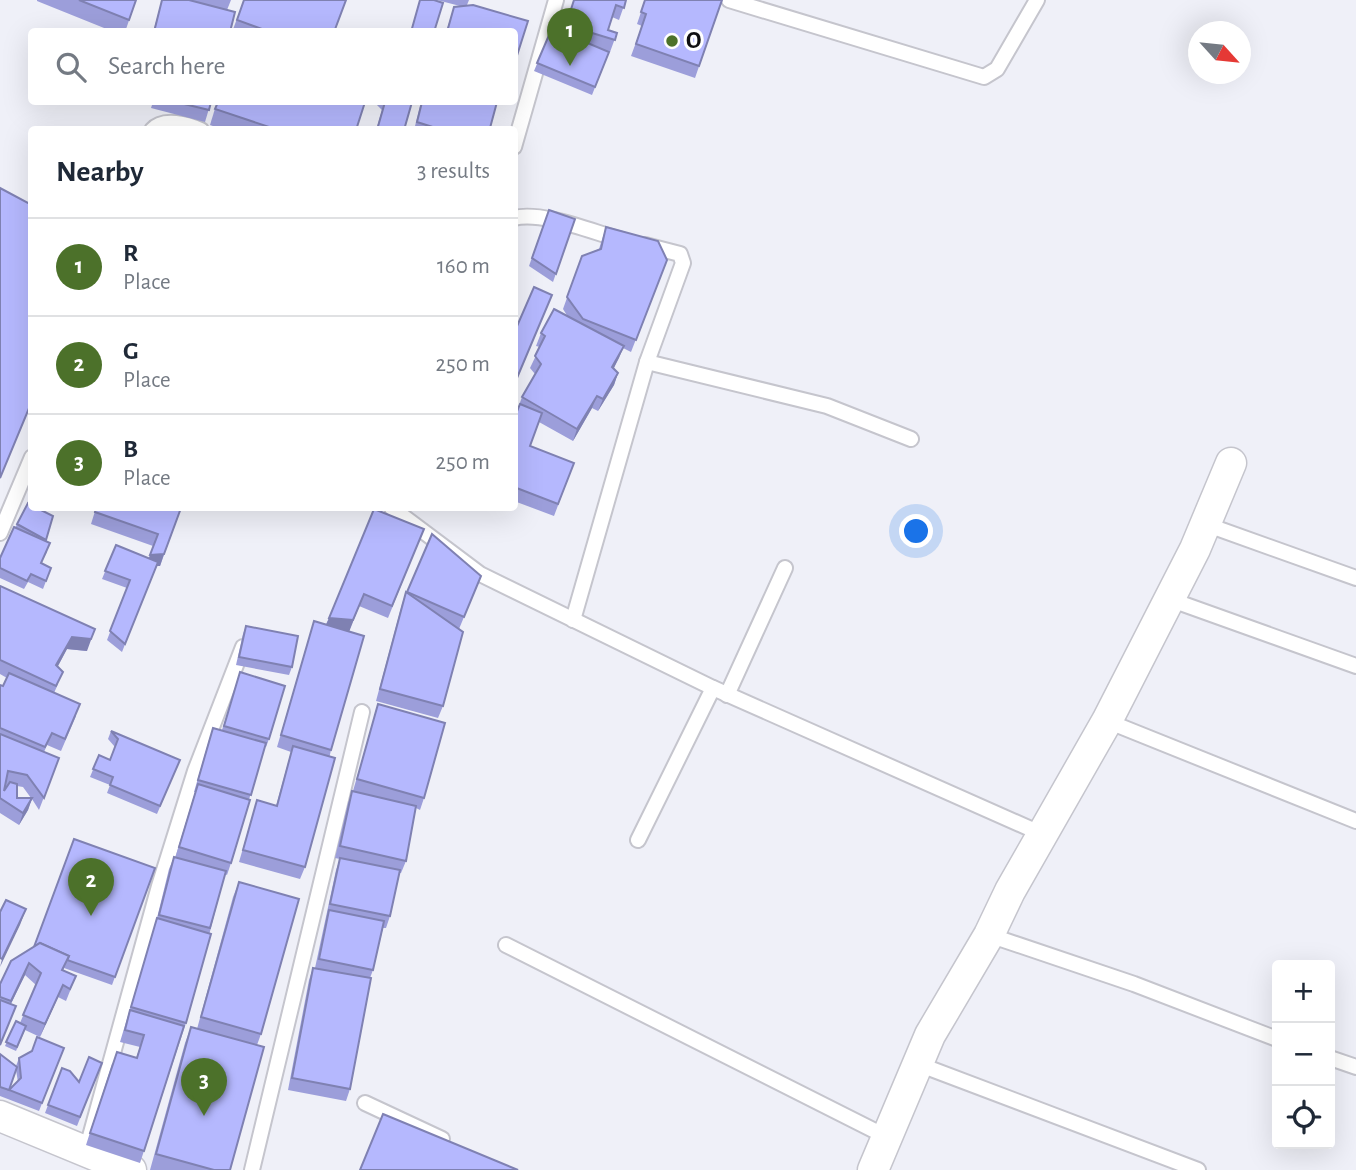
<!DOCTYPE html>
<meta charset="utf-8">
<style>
body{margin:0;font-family:"Alegreya Sans",sans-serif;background:#f2f2f3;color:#1f2937}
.controls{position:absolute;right:21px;bottom:21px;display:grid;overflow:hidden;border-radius:7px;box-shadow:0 7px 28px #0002}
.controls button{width:63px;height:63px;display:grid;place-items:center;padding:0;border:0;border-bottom:2px solid #e0e1e3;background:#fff;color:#1f2937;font:35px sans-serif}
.compass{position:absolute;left:1188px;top:21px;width:63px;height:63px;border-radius:50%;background:#fff;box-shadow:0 7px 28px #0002;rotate:117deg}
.you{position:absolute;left:917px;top:532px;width:24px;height:24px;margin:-18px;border:5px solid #fff;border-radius:50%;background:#1a73e8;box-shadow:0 0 0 10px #1a73e833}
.badge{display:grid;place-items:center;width:46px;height:46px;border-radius:50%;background:#4c712a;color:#fff;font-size:23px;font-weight:700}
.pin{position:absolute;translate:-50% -58px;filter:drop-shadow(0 2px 4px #0008)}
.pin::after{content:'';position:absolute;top:37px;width:24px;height:21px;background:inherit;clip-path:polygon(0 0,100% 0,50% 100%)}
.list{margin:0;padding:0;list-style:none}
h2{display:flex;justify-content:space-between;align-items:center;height:91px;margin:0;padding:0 28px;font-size:30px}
h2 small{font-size:23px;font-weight:400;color:#747a83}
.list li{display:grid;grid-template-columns:46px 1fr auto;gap:21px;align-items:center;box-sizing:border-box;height:98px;padding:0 28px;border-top:2px solid #e0e1e3}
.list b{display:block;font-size:26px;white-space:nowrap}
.list p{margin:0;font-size:23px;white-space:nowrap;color:#747a83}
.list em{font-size:23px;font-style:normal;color:#747a83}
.icon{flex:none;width:38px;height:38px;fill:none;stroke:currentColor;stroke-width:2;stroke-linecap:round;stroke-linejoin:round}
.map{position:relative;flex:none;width:1356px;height:1170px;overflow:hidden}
.search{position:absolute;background:#fff;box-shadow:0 7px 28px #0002;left:28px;top:28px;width:490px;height:77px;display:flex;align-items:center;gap:18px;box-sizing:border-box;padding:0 24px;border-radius:7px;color:#747a83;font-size:26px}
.panel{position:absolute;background:#fff;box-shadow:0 7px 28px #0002;left:28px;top:126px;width:490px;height:385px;border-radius:7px}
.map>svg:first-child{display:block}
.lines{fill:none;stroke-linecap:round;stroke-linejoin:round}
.lane-casing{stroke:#c5c5cd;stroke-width:18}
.street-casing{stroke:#c5c5cd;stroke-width:33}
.lane{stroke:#fff;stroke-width:14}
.street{stroke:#fff;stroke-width:30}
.wall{fill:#9c9eda;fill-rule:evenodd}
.shaded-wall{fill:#7f81b2}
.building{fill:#b5b8fe;stroke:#7f81b2;stroke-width:2}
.poi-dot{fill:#4c712a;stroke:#fefefe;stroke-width:2.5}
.labels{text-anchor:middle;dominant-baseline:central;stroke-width:6;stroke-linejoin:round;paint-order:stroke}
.poi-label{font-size:24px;font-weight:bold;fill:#0f0f11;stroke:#fefefe;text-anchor:start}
</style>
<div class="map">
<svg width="1356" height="1170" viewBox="0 0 1356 1170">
<rect width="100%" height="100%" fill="#eff0f8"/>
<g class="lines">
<!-- lane casing -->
<g class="lane-casing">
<g id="lane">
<polyline points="729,0 984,77 997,69 1037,0"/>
<path d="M152,130C163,117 188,124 201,130"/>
<polyline points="514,147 556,0"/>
<path d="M514,218C543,211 592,232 622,240"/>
<polyline points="647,362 827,406 911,439"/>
<polyline points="392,508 480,574 713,688 1042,834"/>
<polyline points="1205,524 1356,578"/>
<polyline points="0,533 32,457"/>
<polyline points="1169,599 1356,666"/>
<polyline points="573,620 647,362 683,263 680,254 645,245"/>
<polyline points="727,695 785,568"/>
<polyline points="1107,721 1356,821"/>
<polyline points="638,840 713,688"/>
<polyline points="989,935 1134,984 1277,1039"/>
<polyline points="506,945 887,1137"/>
<polyline points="1330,1058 1356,1067"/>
<polyline points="918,1064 1198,1170"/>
<polyline points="365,1103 442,1139"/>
<polyline points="86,1151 159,886 195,771 243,647"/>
<polyline points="252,1170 362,712"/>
</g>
</g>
<!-- street casing -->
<g class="street-casing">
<g id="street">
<polyline points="0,1116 131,1170"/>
<polyline points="873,1170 930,1035 989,935 1010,891 1107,721 1195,549 1231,463"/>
</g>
</g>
<!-- lane -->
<use href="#lane" class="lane"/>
<!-- street -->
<use href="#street" class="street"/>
</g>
<!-- wall -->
<g class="wall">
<polygon points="37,0 136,0 125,32 114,32 37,1"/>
<polygon points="162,0 231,0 227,10 230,32 153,32"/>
<polygon points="244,0 334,32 232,32"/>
<polygon points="437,0 469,0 467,5 514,32 446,32 454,7 460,6"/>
<polygon points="574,0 626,0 619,20 612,17 608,30 617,33 610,52 605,51 609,52 592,95 534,71 552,28 563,33"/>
<polygon points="645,0 722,0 695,78 631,56 642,26 637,24"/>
<polygon points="153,102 211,102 205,122 151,108"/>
<polygon points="217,102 365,102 356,130 224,130 210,125"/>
<polygon points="375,102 412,102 404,130 376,130 382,110 375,103"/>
<polygon points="421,102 503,102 502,104 497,102 490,128 497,130 414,130"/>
<polygon points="549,210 575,219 553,282 529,266"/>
<polygon points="606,227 667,260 631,352 623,348 614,368 618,373 614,385 598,411 592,408 573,441 539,422 530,446 574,463 554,516 514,501 514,419 522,397 535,374 530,368 540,347 536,346 541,333 568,317 563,309 582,256 599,249"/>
<polygon points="96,508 181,508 160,566 156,566 122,652 107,640 127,588 102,579 116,545 149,558 153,546 91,524"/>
<polygon points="53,516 45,541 47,552 41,563 51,568 43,589 28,582 24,589 0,578 0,558 17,524"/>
<polygon points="419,541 388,618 359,606 349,631 331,750 305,867 300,879 239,862 257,800 276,806 291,752 277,747 314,621 326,624 329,618"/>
<polygon points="481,576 459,629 456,627 443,706 438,718 376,701 402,604 406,592"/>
<path d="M0,586L87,651L67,649L58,666V684L54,693L76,716L61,751L47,745L44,752L59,758L39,810L32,799L28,810L19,825L0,813V685L3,686L7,678L0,674ZM17,786L23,787L31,798H17Z"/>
<polygon points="246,626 292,667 289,675 236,665 243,634"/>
<polygon points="240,672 269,739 266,747 264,747 231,863 227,875 225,874 186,1023 140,1163 86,1145 112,1064 136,1058 140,1047 120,1042 156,922 169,869 174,857 175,858 195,792 194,792 209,740 213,728 222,730"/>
<polygon points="378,704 424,798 420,810 416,808 406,861 401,873 399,873 390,916 386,928 383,928 373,970 370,978 350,1089 346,1101 288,1090 309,980 313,968 315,968 336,870 340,859 335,858 348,803 353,791"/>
<polygon points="111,731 180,760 157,814 107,793 110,785 90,777 99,755 110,760 115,747 108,739"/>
<polygon points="155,868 112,985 64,968 63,971 76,976 66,1001 58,997 40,1037 25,1030 16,1051 5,1046 16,1021 20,1023 36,985 25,975 11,1004 0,1045 0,984 34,947"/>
<polygon points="239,882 261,1034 257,1045 230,1170 150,1170 185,1043 191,1027 197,1029 233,897"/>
<path d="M64,1048L39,1111L0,1096V1054L16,1066L19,1058ZM16,1070L18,1082L9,1090Z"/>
<polygon points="102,1063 77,1126 45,1113 62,1068 79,1082"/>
</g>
<!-- shaded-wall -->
<g class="shaded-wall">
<polygon points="624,346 619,358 608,379 612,367"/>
<polygon points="618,373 614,385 598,411 603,399"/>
<polygon points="597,396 592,408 573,441 577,429"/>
<polygon points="164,554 160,566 156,566 122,652 156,566 146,567 150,555"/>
<polygon points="364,594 349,632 324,630 329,618"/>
<polygon points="95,629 87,651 67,649 52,677 56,665 72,637"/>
<polygon points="32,798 28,810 19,825 23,813"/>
<polygon points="26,909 20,925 0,967 2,959"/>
<polygon points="29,963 25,975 6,1013 11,1001"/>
<polygon points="63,985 58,997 40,1037 45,1024"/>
</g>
<!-- building -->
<g class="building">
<polygon points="79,0 136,0 129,20"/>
<polygon points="162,0 189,0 235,12 230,32 154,32"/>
<polygon points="244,0 346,0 334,32 270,32 237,20"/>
<polygon points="420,0 434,0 443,3 434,32 411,32"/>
<polygon points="574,0 626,0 624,8 616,5 608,30 617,33 615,40 566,25"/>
<polygon points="645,0 722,0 699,66 636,44 646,14 641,12"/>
<polygon points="473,5 528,21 514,65 514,32 447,32 454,7"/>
<polygon points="552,28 609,52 595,87 537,63"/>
<polygon points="176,102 211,102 209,110"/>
<polygon points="218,102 365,102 356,130 278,130 215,109"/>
<polygon points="385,102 412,102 404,130 377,130"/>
<polygon points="422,102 497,102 490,128 497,130 442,130 417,122"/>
<polygon points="0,188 32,205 32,401 0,478"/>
<polygon points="549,210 575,219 556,274 532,258"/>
<polygon points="606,227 658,241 667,260 636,340 583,319 567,297 582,256 601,249"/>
<polygon points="534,287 552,295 514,385 514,333"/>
<polygon points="554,309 624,346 612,367 618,373 603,399 597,396 577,429 522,397 541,364 535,356 545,336 541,333"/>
<polygon points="520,404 542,413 530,446 574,463 558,504 514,487 514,419"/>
<polygon points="28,503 32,505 32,508 37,508 53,516 46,540 17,524"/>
<polygon points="96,508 181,508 164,554 150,555 158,534 95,512"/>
<polygon points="374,509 424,529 392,606 364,594 353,620 329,618"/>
<polygon points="14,527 50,543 41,563 51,568 46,581 31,574 27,581 0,568 0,558"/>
<polygon points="432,534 481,576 464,617 407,592"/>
<polygon points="116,545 158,562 125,644 110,631 130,580 105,571"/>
<polygon points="0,586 95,629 91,639 72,637 56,665 63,672 56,686 0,660"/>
<polygon points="406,592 463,632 443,706 380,689"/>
<polygon points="314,621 364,636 331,750 281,735"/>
<polygon points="246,626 298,636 292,667 239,657"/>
<polygon points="240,672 285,686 269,739 224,726"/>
<polygon points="9,673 80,704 65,739 52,733 45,747 0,728 0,685 3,686"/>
<polygon points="378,704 445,723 424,798 357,779"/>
<polygon points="213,728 266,743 251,795 198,780"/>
<polygon points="111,731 180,760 160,806 110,785 113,777 93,769 99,755 110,760 118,739"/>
<polygon points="0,734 59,758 44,798 27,775 8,771 4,791 10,782 17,784 17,798 32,798 23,813 0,798"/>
<polygon points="293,746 335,758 305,867 243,850 257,800 277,806"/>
<polygon points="198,784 250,800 231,863 179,847"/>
<polygon points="352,791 416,806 406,861 340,846"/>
<polygon points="74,839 155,868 115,977 67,960 69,956 40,943 34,947"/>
<polygon points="174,857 226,871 210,928 159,915"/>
<polygon points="340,858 400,870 390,916 330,904"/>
<polygon points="239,882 299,899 261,1034 201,1017"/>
<polygon points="6,900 26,909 2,959 0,958 0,912"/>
<polygon points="329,910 384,921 373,970 319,959"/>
<polygon points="157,918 211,934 186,1023 131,1007"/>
<polygon points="40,943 69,956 62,970 76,976 70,989 63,985 45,1024 23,1015 41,973 29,963 11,1001 0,997 0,984 11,961"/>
<polygon points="313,968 371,978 350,1089 292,1078"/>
<polygon points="0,1000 16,1006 0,1045"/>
<polygon points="130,1010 184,1026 144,1151 90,1133 117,1052 137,1058 144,1035 125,1030"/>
<polygon points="16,1021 26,1026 17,1047 6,1042"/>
<polygon points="191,1027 264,1047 230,1170 214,1170 156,1154"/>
<polygon points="37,1037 64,1048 42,1103 9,1090 21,1078 19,1058 32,1051"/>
<polygon points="0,1054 17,1067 9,1090 0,1087"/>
<polygon points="89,1057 102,1063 80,1117 48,1105 62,1068 70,1071 79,1082"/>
<polygon points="383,1114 518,1170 360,1170"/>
</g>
<!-- markers -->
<circle class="poi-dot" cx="672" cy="41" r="7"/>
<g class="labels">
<!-- poi labels -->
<g class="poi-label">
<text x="686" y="41">O</text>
</g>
</g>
</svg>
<div class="controls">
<button>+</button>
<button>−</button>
<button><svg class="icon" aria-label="locate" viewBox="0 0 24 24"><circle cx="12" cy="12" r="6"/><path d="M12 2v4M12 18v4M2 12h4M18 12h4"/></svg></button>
</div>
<svg class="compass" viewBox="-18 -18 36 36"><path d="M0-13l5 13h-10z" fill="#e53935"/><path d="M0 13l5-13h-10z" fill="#747a83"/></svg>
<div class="you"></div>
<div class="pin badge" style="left:570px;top:66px">1</div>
<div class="pin badge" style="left:91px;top:916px">2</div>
<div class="pin badge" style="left:204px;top:1116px">3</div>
<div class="search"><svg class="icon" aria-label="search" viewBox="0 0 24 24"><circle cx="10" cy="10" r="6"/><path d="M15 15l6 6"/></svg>Search here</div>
<section class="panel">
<h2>Nearby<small>3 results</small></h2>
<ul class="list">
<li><span class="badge">1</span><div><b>R</b><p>Place</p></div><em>160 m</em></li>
<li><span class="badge">2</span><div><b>G</b><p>Place</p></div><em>250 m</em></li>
<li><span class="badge">3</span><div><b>B</b><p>Place</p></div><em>250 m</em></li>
</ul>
</section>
</div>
